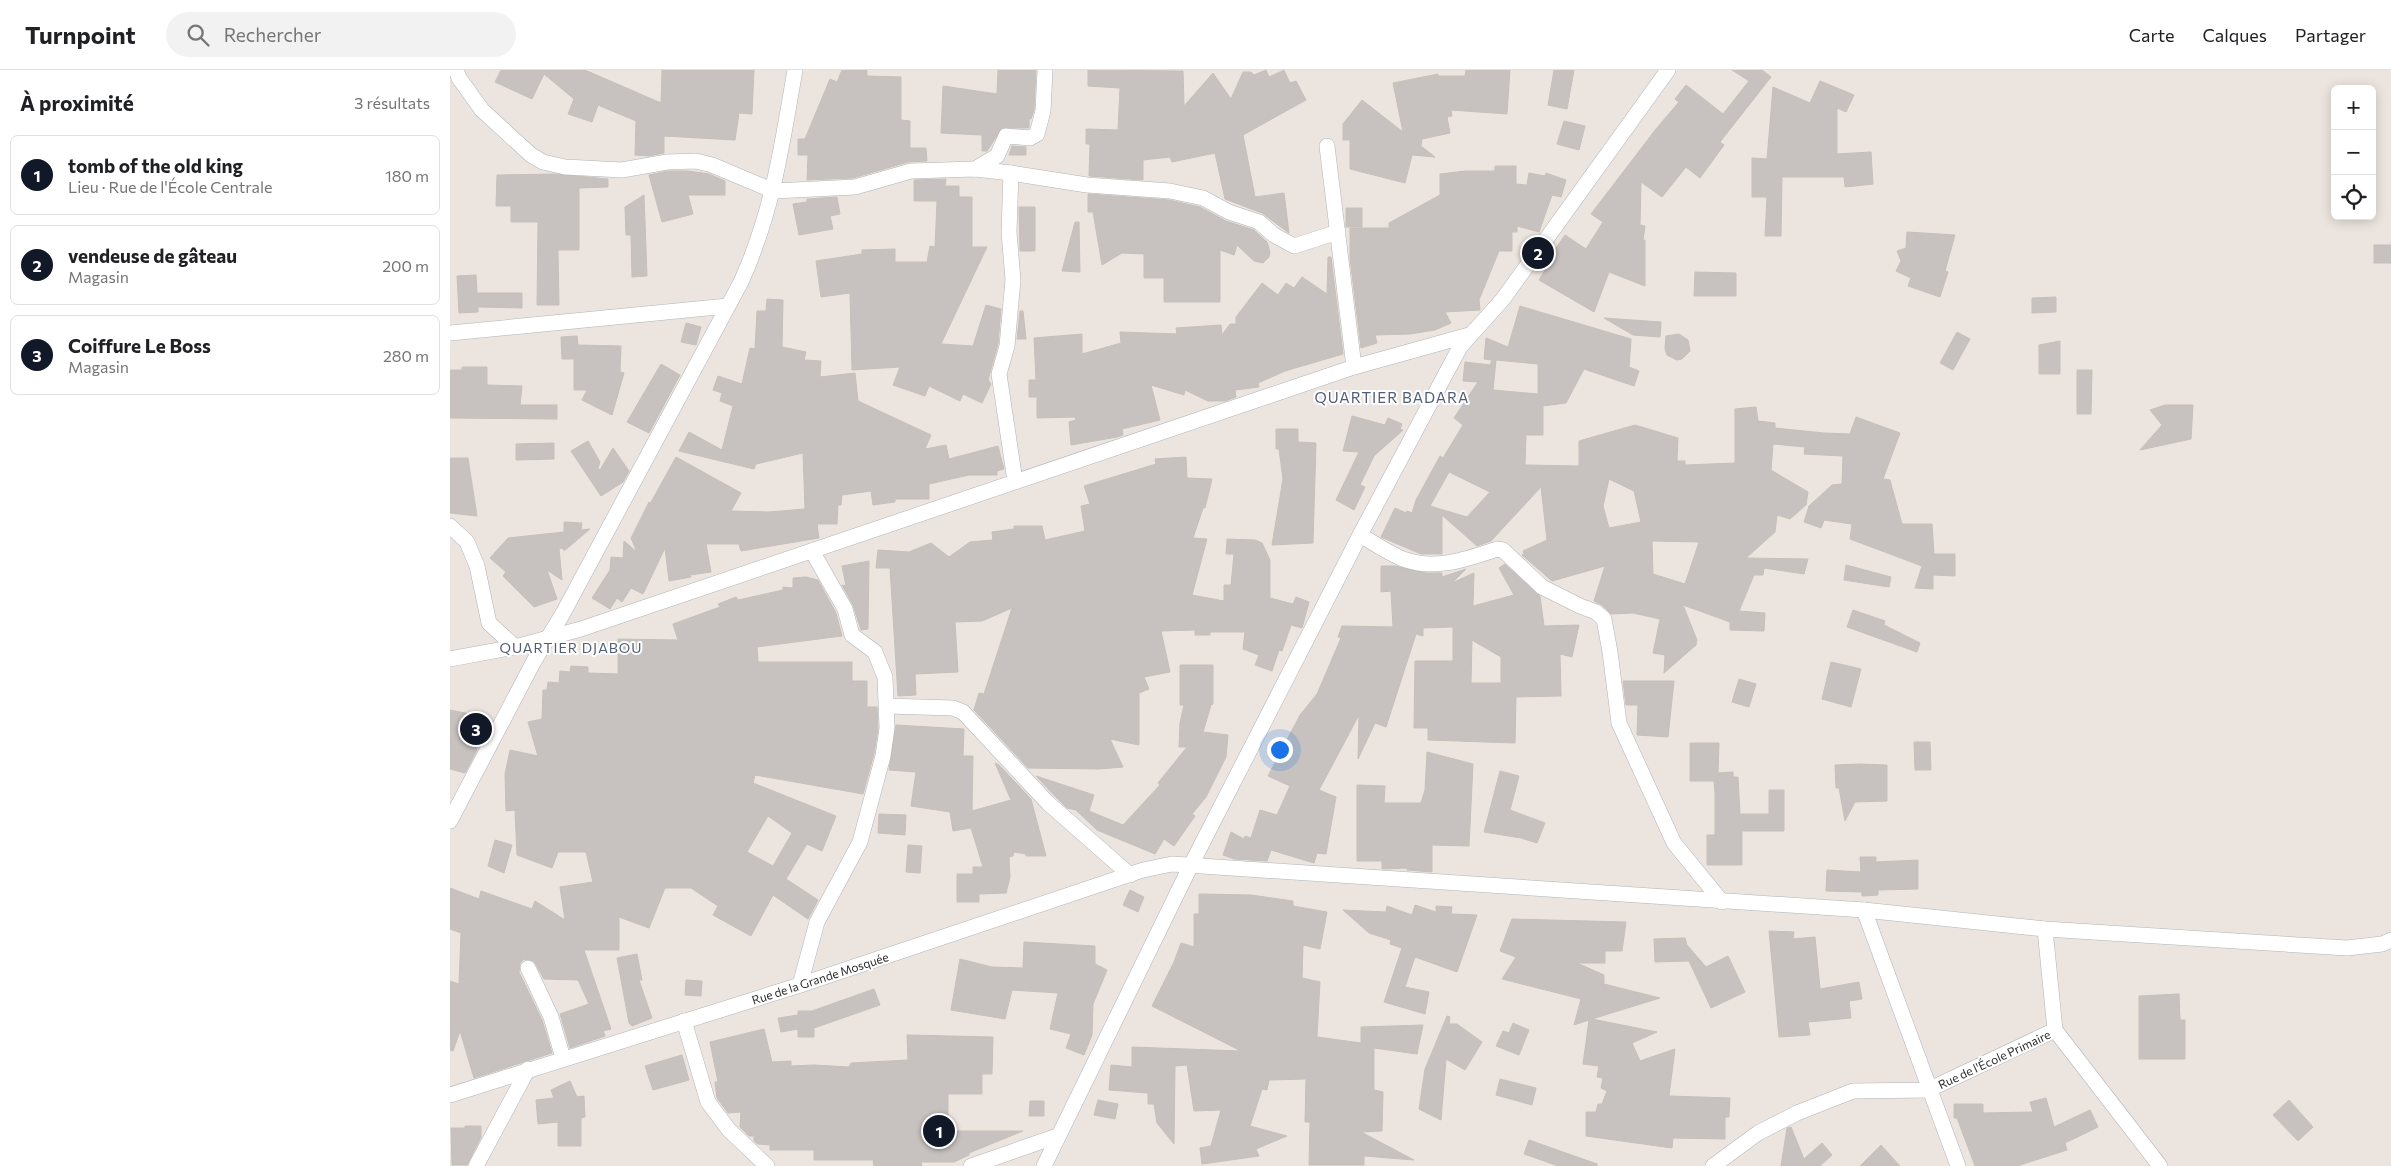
<!DOCTYPE html>
<html lang="fr">
<meta charset="utf-8">
<style>
body{margin:0;font-family:Commissioner,sans-serif;background:#f2f2f2;color:#202124}
.controls{position:absolute;right:15px;top:15px;display:grid;overflow:hidden;border-radius:8px;box-shadow:0 2px 12px #0003}
.controls button{width:45px;height:45px;display:grid;place-items:center;padding:0;border:0;border-bottom:1px solid #e0e0e0;background:#fff;color:#202124;font:25px sans-serif}
.you{position:absolute;left:829px;top:679px;width:18px;height:18px;margin:-12px;border:4px solid #fff;border-radius:50%;background:#1a73e8;box-shadow:0 0 0 8px #1a73e833}
.badge{display:grid;place-items:center;width:32px;height:32px;border-radius:50%;background:#111827;color:#fff;font-size:16px;font-weight:700}
.pin{position:absolute;translate:-50% -50%;border:2px solid #fff;box-shadow:0 1px 5px #0006}
.list{margin:0;padding:0;list-style:none}
h2{display:flex;justify-content:space-between;align-items:center;height:65px;margin:0;padding:0 20px;font-size:21px}
h2 small{font-size:16px;font-weight:400;color:#757577}
.list li{display:grid;grid-template-columns:32px 1fr auto;gap:15px;align-items:center;box-sizing:border-box;height:80px;margin:0 10px 10px;padding:0 10px;border:1px solid #e0e0e0;border-radius:8px}
.list b{display:block;font-size:19px;white-space:nowrap}
.list p{margin:0;font-size:16px;white-space:nowrap;color:#757577}
.list em{font-size:16px;font-style:normal;color:#757577}
.icon{flex:none;width:28px;height:28px;fill:none;stroke:currentColor;stroke-width:2;stroke-linecap:round;stroke-linejoin:round}
.map{position:relative;flex:none;width:1941px;height:1096px;overflow:hidden}
header{display:flex;align-items:center;gap:30px;box-sizing:border-box;height:70px;padding:0 25px;background:#fff;border-bottom:1px solid #e0e0e0}
header strong{font-size:24px}
nav{display:flex;gap:28px;margin-inline-start:auto;font-size:18px}
.search{width:350px;height:45px;background:#f2f2f2;display:flex;align-items:center;gap:12px;box-sizing:border-box;padding:0 18px;border-radius:28px;color:#757577;font-size:19px}
main{display:flex}
aside{flex:1;background:#fff}
.map>svg:first-child{display:block}
.building{fill:#c7c2bf;stroke:#c7c0b9;fill-rule:evenodd}
.lines{fill:none;stroke-linecap:round;stroke-linejoin:round}
.street-casing{stroke:#b0b3ba;stroke-width:16}
.street{stroke:#fff;stroke-width:15}
.labels{text-anchor:middle;dominant-baseline:central;stroke-width:4;stroke-linejoin:round;paint-order:stroke}
.street-label{font-size:12px;fill:#2c2c2c;stroke:#fff}
.neighbourhood-label{font-size:14px;letter-spacing:1px;fill:#505d78;stroke:#fff}
.quarter-label{font-size:15px;letter-spacing:1px;fill:#505d78;stroke:#fff}
</style>
<header>
<strong>Turnpoint</strong>
<div class="search"><svg class="icon" aria-label="search" viewBox="0 0 24 24"><circle cx="10" cy="10" r="6"/><path d="M15 15l6 6"/></svg>Rechercher</div>
<nav><a>Carte</a><a>Calques</a><a>Partager</a></nav>
</header>
<main>
<aside>
<h2>À proximité<small>3 résultats</small></h2>
<ul class="list">
<li><span class="badge">1</span><div><b>tomb of the old king</b><p>Lieu · Rue de l'École Centrale</p></div><em>180 m</em></li>
<li><span class="badge">2</span><div><b>vendeuse de gâteau</b><p>Magasin</p></div><em>200 m</em></li>
<li><span class="badge">3</span><div><b>Coiffure Le Boss</b><p>Magasin</p></div><em>280 m</em></li>
</ul>
</aside>
<div class="map">
<svg width="1941" height="1096" viewBox="0 0 1941 1096">
<rect width="100%" height="100%" fill="#ece5df"/>
<!-- building -->
<g class="building">
<polygon points="51,0 135,0 211,33 212,0 304,0 302,44 289,43 285,70 214,66 214,83 199,86 185,85 186,51 148,35 142,52 118,44 124,29 94,4 82,29 45,12"/>
<polygon points="392,0 417,0 417,6 451,7 451,50 460,51 460,78 476,78 477,91 458,92 403,108 357,110 358,85 348,85 348,69 355,69 380,9 387,12"/>
<polygon points="548,0 586,0 584,40 581,49 579,49 579,58 552,58 537,81 532,81 532,65 491,63 493,16 547,24"/>
<polygon points="638,0 733,1 734,36 763,3 781,29 793,2 801,2 804,5 816,0 819,7 834,0 840,13 846,11 856,30 793,65 805,127 834,123 839,163 812,143 775,129 765,83 722,92 720,87 693,90 693,110 639,106 640,74 636,74 636,59 668,60 670,18 638,16"/>
<polygon points="1016,0 1060,0 1057,44 1001,40 1002,46 997,47 1000,63 972,69 971,76 985,87 962,85 955,113 900,99 900,70 893,70 893,54 912,30 953,62 943,13 988,4 988,6 1015,6"/>
<polygon points="1104,0 1124,0 1117,39 1098,35"/>
<polygon points="1282,0 1312,0 1321,7 1270,72 1274,75 1250,108 1236,97 1212,127 1191,112 1190,155 1195,156 1193,170 1195,170 1195,216 1159,202 1144,242 1089,210 1104,185 1102,184 1115,165 1136,179 1153,152 1141,144 1206,59 1229,32 1225,29 1236,15 1273,44 1299,11"/>
<polygon points="1370,11 1404,25 1396,42 1387,38 1387,84 1421,82 1423,114 1395,117 1394,107 1332,107 1331,166 1315,166 1317,127 1302,127 1302,88 1317,89 1323,17 1360,33"/>
<polygon points="1114,51 1135,56 1129,80 1107,74"/>
<polygon points="562,76 576,77 576,85 559,85"/>
<polygon points="1045,96 1066,96 1066,114 1077,115 1079,103 1095,106 1096,103 1116,110 1111,127 1102,125 1089,162 1067,156 1067,162 1062,162 1062,181 1049,181 1029,230 1030,240 995,242 1001,253 985,260 960,264 925,265 927,273 911,278 900,188 900,158 939,158 939,153 990,125 990,104 1016,101 1045,101"/>
<polygon points="218,101 238,101 259,104 275,111 275,125 238,125 243,144 212,152 199,105"/>
<polygon points="105,104 158,109 158,117 129,118 129,180 108,180 109,235 87,235 88,152 61,152 61,136 46,136 47,105"/>
<polygon points="496,109 495,116 509,116 509,127 522,127 522,177 537,177 491,274 523,276 536,235 551,239 548,274 538,310 541,314 532,333 513,324 510,331 479,316 475,326 443,315 450,297 402,300 400,223 371,227 366,191 412,184 412,180 445,179 445,192 477,192 480,176 485,177 487,131 464,131 464,110"/>
<polygon points="638,124 719,130 750,137 776,151 804,160 817,172 820,182 819,187 813,193 804,191 787,175 784,185 770,180 770,232 714,232 714,208 694,208 694,184 672,183 652,195 643,142 638,142"/>
<polygon points="194,125 197,206 182,207 181,165 176,165 175,137"/>
<polygon points="387,127 390,144 380,146 383,159 349,165 343,134 357,132 357,129"/>
<polygon points="569,137 585,137 585,181 570,181"/>
<rect x="896" y="138" width="16" height="19"/>
<polygon points="625,152 629,152 630,202 612,201"/>
<polygon points="1457,162 1505,165 1495,201 1498,202 1490,227 1458,216 1461,208 1446,201 1451,191 1447,181 1456,178"/>
<rect x="1924" y="175" width="17" height="18"/>
<polygon points="878,187 881,187 893,284 835,301 808,313 809,317 785,320 786,327 775,331 758,331 735,320 734,325 701,315 710,350 672,359 673,365 667,367 621,375 619,352 626,350 625,347 587,348 587,327 579,327 579,310 586,310 584,268 632,264 632,284 671,273 670,262 727,264 726,258 771,255 772,265 780,254 786,254 786,247 812,213 828,225 836,213 844,218 852,207 877,224"/>
<polygon points="1245,202 1286,203 1286,226 1244,226"/>
<polygon points="26,205 27,223 72,223 72,238 28,237 28,242 9,243 7,206"/>
<polygon points="1606,227 1606,242 1582,243 1582,228"/>
<polygon points="317,229 333,230 332,277 356,282 354,290 371,291 370,307 405,303 408,331 481,365 475,379 496,375 499,389 548,376 554,399 547,401 547,405 519,405 479,414 479,429 445,429 445,432 423,435 421,421 392,425 391,435 388,435 387,454 367,454 369,468 291,481 289,474 256,474 261,502 240,505 241,507 219,511 215,478 193,524 181,518 172,532 167,528 160,539 142,528 160,500 161,487 173,488 174,471 187,482 181,468 199,432 200,434 226,387 291,423 281,441 319,442 355,439 353,383 306,394 304,399 229,381 239,362 272,380 283,336 270,331 272,323 263,320 268,306 292,314 300,278 305,279 307,241 316,241"/>
<path d="M1070,236L1181,269L1179,297L1189,301L1184,316L1134,299L1116,333L1093,336V365H1076L1075,395L1129,396V371L1185,355L1228,368L1227,391H1235V395L1285,393V339L1306,337L1308,351L1325,353V358L1374,363L1400,364L1406,347L1450,363L1433,409L1440,410L1452,454H1482L1484,484H1505V506L1483,505V519L1465,518L1472,496L1400,469L1402,454L1374,450L1371,458L1354,452L1359,436L1382,415L1392,414L1393,386L1354,384L1355,377L1323,374L1321,400L1358,422L1356,435L1340,449L1327,445L1325,462L1296,488L1358,489L1354,504L1314,498L1313,505H1304L1289,541L1315,543L1314,561L1280,560V552L1233,535L1247,570L1246,575L1214,603L1215,585L1203,583L1210,549L1183,543L1161,544L1152,535L1144,531L1155,496L1102,511L1072,485L1074,484L1073,481L1097,470L1091,417L1041,471L1027,476L992,445V484H971L931,467L945,438L956,443L957,441L962,443L966,430L990,386L993,388L1013,355L1004,348L1028,312L1013,311L1015,292L1040,295L1042,290L1034,289L1036,268L1058,277ZM1046,290L1088,294V324L1043,320ZM999,402L1040,422L1017,447L980,436ZM1159,409L1184,421L1191,452L1159,458L1153,436ZM1202,471L1249,472L1235,514L1203,504Z"/>
<polygon points="570,241 573,241 576,269 567,269"/>
<polygon points="1154,248 1211,252 1210,267 1183,265"/>
<polygon points="236,253 251,257 246,275 231,272"/>
<polygon points="1507,262 1520,269 1503,300 1490,293"/>
<polygon points="1229,264 1238,270 1240,281 1232,289 1227,290 1217,285 1215,279 1216,266"/>
<polygon points="127,266 128,275 171,276 170,302 174,303 162,345 132,330 137,320 124,320 124,289 112,289 111,267"/>
<polygon points="1610,271 1610,304 1589,304 1589,275"/>
<polygon points="211,294 230,305 199,363 177,352"/>
<polygon points="12,297 37,297 37,315 72,316 70,335 107,335 107,349 0,348 0,300 12,300"/>
<polygon points="1627,300 1642,300 1641,344 1627,344"/>
<polygon points="1715,335 1743,335 1741,369 1690,380 1712,355 1700,340"/>
<polygon points="902,346 935,355 938,348 952,354 950,359 953,360 924,386 910,415 915,417 904,440 886,430 909,382 893,381"/>
<polygon points="826,359 848,359 848,372 866,373 863,473 822,475 833,409 829,379 826,379"/>
<polygon points="138,371 150,392 148,398 150,400 163,378 179,401 173,412 151,426 121,381"/>
<polygon points="104,373 104,389 66,390 66,374"/>
<polygon points="736,387 737,408 762,409 755,438 753,438 743,468 757,469 742,525 774,531 774,515 781,515 784,484 776,484 777,469 805,470 812,473 820,490 820,528 843,534 846,527 859,532 852,558 841,555 832,581 829,580 822,601 805,595 809,585 793,579 795,562 760,562 760,565 745,565 745,560 711,561 720,602 694,607 699,619 689,623 689,675 660,669 673,697 649,699 578,698 524,640 529,623 534,624 562,538 532,551 505,552 508,602 465,604 466,625 448,626 440,498 426,498 428,480 459,482 481,473 499,487 520,472 543,470 542,462 564,459 564,456 592,456 595,470 635,461 631,436 640,434 634,416 706,394 705,389"/>
<polygon points="0,388 18,388 27,446 0,443"/>
<polygon points="114,452 132,453 131,460 140,459 114,481 114,479 109,478 112,510 97,500 107,529 84,537 53,506 56,502 40,488 58,468 114,462"/>
<polygon points="419,491 418,559 411,560 403,535 392,515 396,516 392,496"/>
<path d="M1055,494L1090,526L1094,556L1129,555L1122,587L1110,584L1111,626L1066,627L1065,673L978,670V658H964L965,591H1003V557L973,558V566L966,564L936,657L925,653L908,689L909,645L869,720L886,727L876,784L867,783L864,793L821,780L817,791L784,789L773,785L781,762L794,769L795,766L801,768L810,740L827,745L840,716L818,706L850,645L867,624L891,568L888,567L892,556L943,557L941,521L931,522V496H945L976,503H992V507L1016,499L1002,513L1024,503L1023,536L1064,525L1049,498ZM1022,570L1051,587V613H1021Z"/>
<polygon points="1396,495 1441,507 1439,517 1394,510"/>
<path d="M356,507L368,510L386,543L392,566L307,577L308,592H402V611H417V637H427L428,658L424,684L413,724L305,705L303,713L386,746L372,781L357,774L336,809L368,830L358,849L323,825L301,866L263,845L268,836L241,818H215L199,858L169,847V880H134L161,959L153,961L155,966L120,978L110,944L139,934L128,910L94,909L84,891L74,889L70,893L69,902L92,950L102,983L24,1008L10,961L3,981L0,980V911L9,914L11,863L0,859V818L29,829L31,821L82,839L85,831L115,850L110,817L143,812L136,782H108L102,798L67,785L65,740L56,741L55,704L60,680L88,686L78,652L92,649L93,620H97L98,612L109,613L110,601L120,602L121,596L138,597V603L168,604V569L228,570L223,554L270,537L268,534L286,527L288,530L333,520V517L343,518V508ZM318,746L342,763L323,796L297,782Z"/>
<polygon points="1403,540 1435,551 1434,555 1470,573 1467,582 1397,557"/>
<polygon points="1381,592 1411,599 1401,637 1372,629"/>
<polygon points="730,595 763,595 763,634 761,635 753,662 778,665 776,687 756,727 742,744 745,746 724,776 714,769 705,784 647,760 626,740 617,738 605,726 586,706 644,725 639,741 673,755 710,715 708,713 737,677 729,677 730,653 734,635 730,635"/>
<polygon points="1289,609 1306,614 1299,637 1282,632"/>
<polygon points="1173,611 1224,611 1218,667 1187,665 1188,635 1176,635"/>
<polygon points="0,640 25,645 23,653 32,655 26,682 15,703 0,699"/>
<polygon points="446,655 514,659 513,686 523,686 522,741 561,730 545,693 549,695 581,729 596,786 576,786 576,784 564,782 563,786 559,787 560,807 556,823 529,824 529,832 507,832 507,804 523,804 523,797 533,797 521,758 503,761 500,742 461,736 466,702 439,700"/>
<polygon points="1464,672 1480,672 1481,700 1465,700"/>
<polygon points="1240,673 1269,673 1268,703 1283,702 1283,707 1288,707 1290,744 1319,744 1319,720 1334,720 1334,761 1292,761 1292,795 1257,795 1257,765 1265,765 1265,722 1264,711 1240,711"/>
<polygon points="977,682 1023,694 1019,776 982,775 982,802 957,800 957,798 932,799 932,791 907,791 907,715 935,716 934,733 971,733 975,720"/>
<polygon points="1409,694 1437,695 1437,731 1405,732 1395,751 1389,718 1386,718 1385,695"/>
<polygon points="1050,701 1069,706 1060,740 1095,753 1087,773 1071,768 1034,762"/>
<polygon points="429,744 456,745 455,765 428,763"/>
<polygon points="45,770 62,775 54,803 38,796"/>
<polygon points="458,775 472,776 470,803 456,802"/>
<polygon points="1410,787 1426,787 1426,792 1468,790 1468,819 1428,820 1428,825 1412,826 1412,822 1376,821 1377,800 1411,802"/>
<polygon points="680,820 694,827 688,842 673,835"/>
<polygon points="749,824 801,825 843,831 843,836 877,842 870,879 853,875 852,908 870,912 867,967 911,973 911,957 973,955 967,984 924,978 924,1020 933,1022 932,1061 911,1062 964,1090 914,1086 914,1095 859,1095 860,1052 855,1052 856,1009 819,1010 817,1020 812,1019 800,1056 837,1066 806,1079 809,1086 752,1094 750,1078 761,1076 771,1040 744,1041 737,995 725,996 724,1074 707,1053 704,1034 698,1034 698,1023 659,1020 661,995 682,997 682,977 791,981 702,936 724,892 731,873 744,877 744,844 749,844"/>
<polygon points="965,835 986,842 986,836 1002,837 1001,844 1027,845 1007,902 965,887 955,917 979,922 975,944 934,932 952,878 940,874 941,870 919,863 893,840 936,842 937,836 962,845"/>
<polygon points="1062,849 1176,852 1172,881 1155,881 1155,893 1127,893 1154,905 1154,914 1210,928 1142,949 1207,962 1182,973 1190,991 1225,979 1219,1026 1280,1028 1279,1047 1275,1047 1275,1069 1223,1068 1222,1078 1136,1066 1136,1042 1146,1042 1148,1034 1152,1034 1157,1021 1151,1018 1153,1008 1147,1007 1149,996 1133,994 1139,950 1124,955 1131,929 1052,909 1066,887 1050,881"/>
<polygon points="1319,861 1344,862 1343,869 1365,867 1370,919 1409,912 1412,929 1399,931 1401,948 1358,952 1360,965 1329,967"/>
<polygon points="1235,868 1237,875 1256,897 1278,886 1295,922 1261,938 1239,891 1205,892 1204,869"/>
<polygon points="574,872 645,876 645,894 657,900 643,934 642,965 634,985 616,978 621,964 600,959 608,923 562,920 555,949 501,940 510,889 542,897 573,898"/>
<polygon points="187,884 192,910 189,910 202,948 182,956 179,953 167,888"/>
<polygon points="236,910 252,911 251,926 235,925"/>
<polygon points="424,919 430,935 364,958 364,967 348,967 348,959 331,962 328,948 348,945 348,941 362,941"/>
<polygon points="1729,924 1730,950 1735,950 1735,989 1689,989 1689,926"/>
<polygon points="997,946 1000,947 999,954 1007,954 1032,972 1015,1000 996,989 991,1050 969,1039 975,999"/>
<polygon points="1063,953 1079,960 1069,985 1046,976 1053,961 1059,963"/>
<polygon points="314,959 322,992 341,991 341,996 364,995 399,997 401,993 458,990 457,965 543,967 542,1004 532,1004 532,1024 498,1024 498,1061 573,1061 519,1083 519,1085 504,1092 471,1092 472,1096 424,1096 423,1090 364,1090 364,1080 320,1080 320,1075 308,1074 304,1071 304,1066 299,1066 290,1057 291,1042 278,1043 267,1028 265,1012 268,1012 260,972"/>
<polygon points="232,985 239,1010 203,1020 195,996"/>
<polygon points="1050,1009 1086,1018 1082,1035 1046,1025"/>
<polygon points="120,1011 127,1027 134,1026 135,1047 131,1048 131,1076 108,1076 108,1052 88,1054 86,1030 104,1028 101,1020"/>
<polygon points="1596,1028 1604,1057 1640,1040 1648,1057 1615,1073 1617,1080 1567,1096 1525,1096 1507,1048 1504,1048 1504,1034 1533,1034 1533,1043 1583,1042 1580,1032"/>
<polygon points="648,1030 668,1034 665,1049 644,1045"/>
<polygon points="1839,1030 1863,1057 1848,1071 1823,1045"/>
<polygon points="580,1031 594,1031 594,1046 579,1046"/>
<polygon points="15,1056 31,1056 31,1067 17,1095 2,1095 1,1058 15,1058"/>
<polygon points="1341,1057 1354,1089 1372,1073 1382,1085 1370,1096 1331,1096 1337,1058"/>
<polygon points="1079,1070 1147,1094 1147,1096 1108,1096 1074,1084"/>
<polygon points="1431,1075 1450,1096 1410,1096"/>
</g>
<g class="lines">
<!-- street casing -->
<g class="street-casing">
<g id="street">
<polyline points="6,0 9,8 32,40 81,85 93,92 115,97 172,100 217,92 246,91 262,95 324,121 405,117 461,101 525,99 561,103 637,115 720,121 753,128 779,142 809,152 824,165 844,176 888,162"/>
<polyline points="877,76 904,297"/>
<polyline points="525,99 547,86 556,66 580,68 587,64 593,41 595,0"/>
<polyline points="561,103 559,162 563,210 557,276 549,304 565,411"/>
<polyline points="0,263 278,236"/>
<polyline points="0,456 17,472 27,496 39,553 65,577"/>
<path d="M910,465C924,473 938,483 953,489C985,501 1017,489 1047,479L1053,480L1092,517L1130,536L1146,542L1154,549L1160,582L1169,653L1224,773L1272,832"/>
<polyline points="0,589 65,577 131,559 904,297 1019,265"/>
<polyline points="437,636 503,638 513,642 598,733 680,805"/>
<path d="M0,751L84,591L112,545L291,212C323,141 332,75 345,0"/>
<polyline points="1414,840 1508,1096"/>
<polyline points="1595,859 1605,960 1710,1096"/>
<polyline points="78,898 101,947 113,988"/>
<polyline points="350,915 367,852 410,772 433,686 437,658 435,607 430,595 425,582 402,565 395,539 362,481"/>
<polyline points="234,951 258,1032 279,1060 317,1096"/>
<polyline points="0,1025 350,915 693,800 722,794 1414,840 1595,859 1897,878 1932,874 1941,870"/>
<polyline points="26,1096 78,999"/>
<polyline points="521,1096 607,1066"/>
<polyline points="594,1096 741,795 910,465 1010,277 1053,229 1218,0"/>
<polyline points="1263,1096 1308,1063 1347,1043 1403,1021 1478,1020 1605,960"/>
</g>
</g>
<!-- street -->
<use href="#street" class="street"/>
</g>
<g class="labels">
<!-- street labels -->
<g class="street-label">
<text transform="translate(370 908) rotate(-18)">Rue de la Grande Mosquée</text>
<text transform="translate(1544 989) rotate(-25)">Rue de l'École Primaire</text>
</g>
<!-- neighbourhood labels -->
<g class="neighbourhood-label">
<text x="121" y="577">QUARTIER DJABOU</text>
</g>
<!-- quarter labels -->
<g class="quarter-label">
<text x="942" y="327">QUARTIER BADARA</text>
</g>
</g>
</svg>
<div class="controls">
<button>+</button>
<button>−</button>
<button><svg class="icon" aria-label="locate" viewBox="0 0 24 24"><circle cx="12" cy="12" r="6"/><path d="M12 2v4M12 18v4M2 12h4M18 12h4"/></svg></button>
</div>
<div class="you"></div>
<div class="pin badge" style="left:489px;top:1061px">1</div>
<div class="pin badge" style="left:1088px;top:183px">2</div>
<div class="pin badge" style="left:26px;top:659px">3</div>
</div>
</main>
